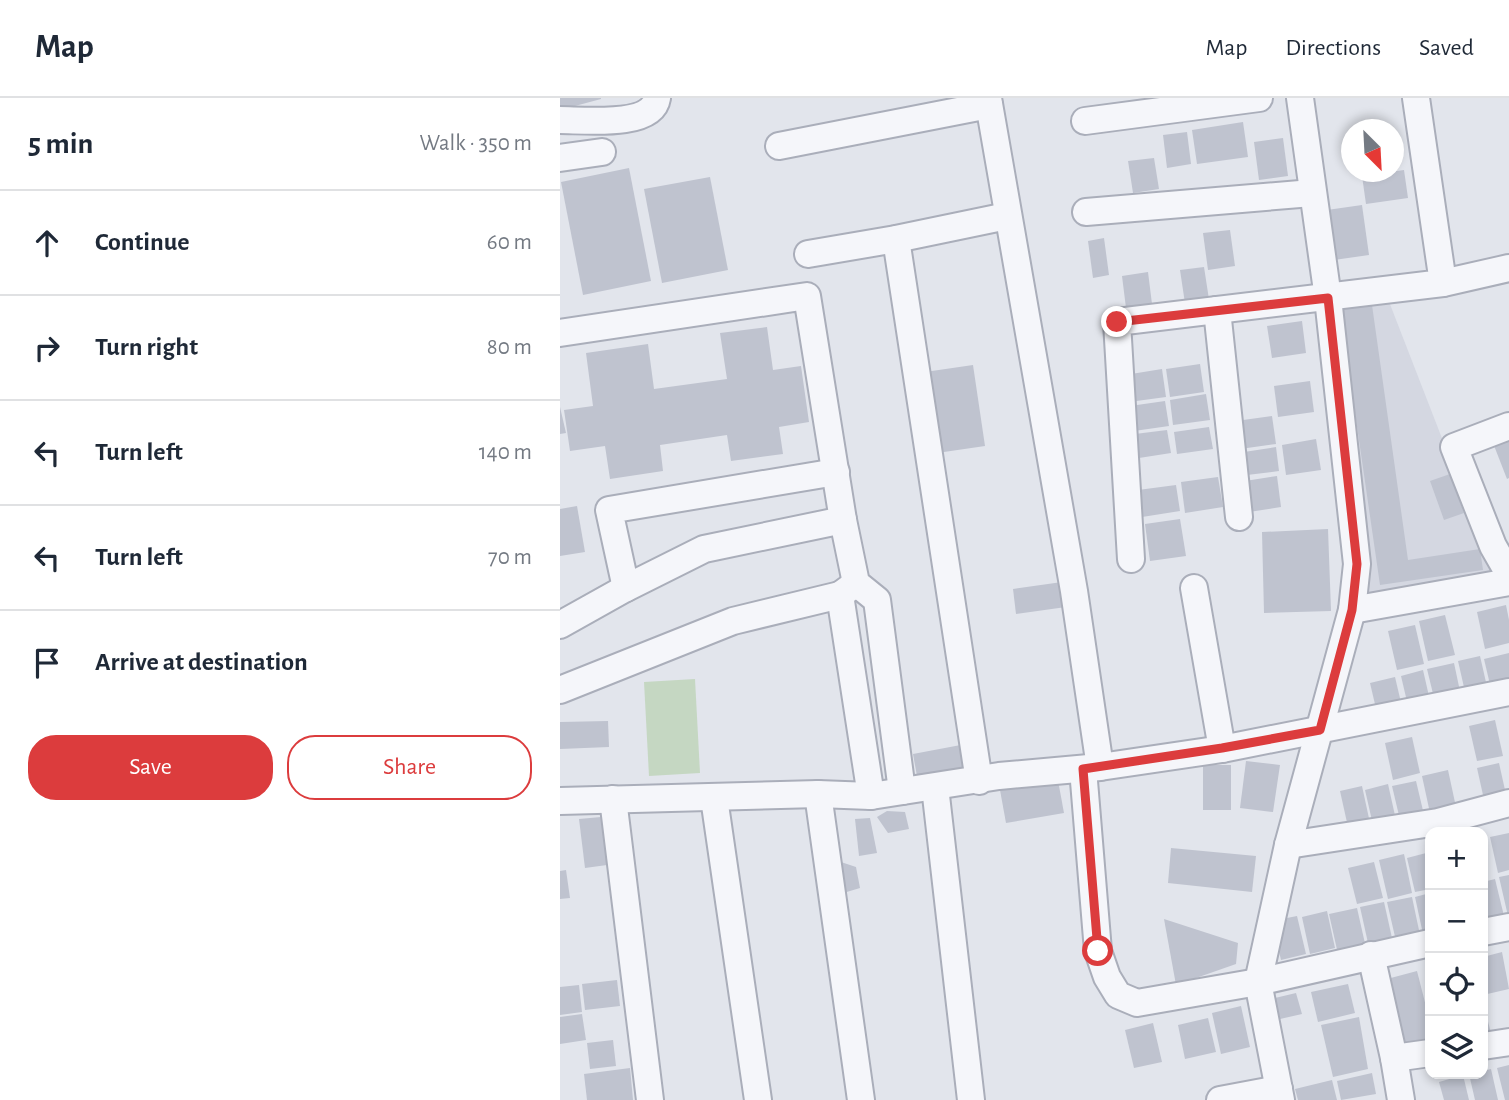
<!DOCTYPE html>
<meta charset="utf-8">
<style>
body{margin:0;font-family:"Alegreya Sans",sans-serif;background:#f2f2f3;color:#1f2937}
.controls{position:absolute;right:21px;bottom:21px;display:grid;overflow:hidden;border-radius:14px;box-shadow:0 4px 10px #0003}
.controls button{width:63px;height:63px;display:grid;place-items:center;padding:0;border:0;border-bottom:2px solid #e0e1e3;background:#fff;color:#1f2937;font:35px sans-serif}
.compass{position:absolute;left:781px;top:21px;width:63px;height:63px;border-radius:50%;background:#fff;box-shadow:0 4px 10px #0003;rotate:156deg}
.stop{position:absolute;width:21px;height:21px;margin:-16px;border:5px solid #dc3c3d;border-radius:50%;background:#fff}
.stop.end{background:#dc3c3d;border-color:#fff;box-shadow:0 2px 7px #0008}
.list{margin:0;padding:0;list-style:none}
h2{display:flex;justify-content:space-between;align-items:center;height:91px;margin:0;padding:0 28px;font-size:30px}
h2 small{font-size:23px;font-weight:400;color:#747a83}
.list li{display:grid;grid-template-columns:46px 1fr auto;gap:21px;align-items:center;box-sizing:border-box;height:105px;padding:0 28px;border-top:2px solid #e0e1e3}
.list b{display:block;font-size:26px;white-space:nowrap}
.list em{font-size:23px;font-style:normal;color:#747a83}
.actions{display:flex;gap:14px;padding:21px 28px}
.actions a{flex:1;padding:16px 0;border:2px solid #dc3c3d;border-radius:28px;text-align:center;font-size:24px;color:#dc3c3d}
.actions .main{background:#dc3c3d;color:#fff}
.icon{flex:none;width:38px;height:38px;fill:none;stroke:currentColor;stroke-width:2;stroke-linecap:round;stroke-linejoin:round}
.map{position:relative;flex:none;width:949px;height:1002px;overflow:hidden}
header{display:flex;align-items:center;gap:42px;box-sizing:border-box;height:98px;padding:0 35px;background:#fff;border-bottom:2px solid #e0e1e3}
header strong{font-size:33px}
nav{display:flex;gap:38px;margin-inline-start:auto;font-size:24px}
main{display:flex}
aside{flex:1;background:#fff}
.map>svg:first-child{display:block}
.built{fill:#d4d7e1}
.green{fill:#c5d7c2}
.building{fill:#bfc3cf}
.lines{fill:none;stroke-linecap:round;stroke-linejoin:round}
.minor-casing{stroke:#aaaeba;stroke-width:30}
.minor{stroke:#f5f6fa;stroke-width:26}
.route{stroke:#dc3c3d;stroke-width:9}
</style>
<header>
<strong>Map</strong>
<nav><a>Map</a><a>Directions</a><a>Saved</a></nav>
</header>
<main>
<aside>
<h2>5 min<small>Walk · 350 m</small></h2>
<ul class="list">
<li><svg class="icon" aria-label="ahead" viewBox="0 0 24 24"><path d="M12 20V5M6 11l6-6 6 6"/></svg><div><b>Continue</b></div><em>60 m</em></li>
<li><svg class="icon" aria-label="right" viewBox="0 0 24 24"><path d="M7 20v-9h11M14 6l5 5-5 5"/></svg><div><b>Turn right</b></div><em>80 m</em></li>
<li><svg class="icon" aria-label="left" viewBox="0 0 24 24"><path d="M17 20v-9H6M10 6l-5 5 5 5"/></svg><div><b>Turn left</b></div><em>140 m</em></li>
<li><svg class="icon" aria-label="left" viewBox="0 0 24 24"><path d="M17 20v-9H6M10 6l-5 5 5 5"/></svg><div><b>Turn left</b></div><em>70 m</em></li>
<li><svg class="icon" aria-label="arrive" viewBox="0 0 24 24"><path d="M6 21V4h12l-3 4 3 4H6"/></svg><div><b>Arrive at destination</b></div></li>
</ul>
<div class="actions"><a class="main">Save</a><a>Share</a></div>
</aside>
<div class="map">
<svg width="949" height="1002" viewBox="0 0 949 1002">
<rect width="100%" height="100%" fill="#e2e5ec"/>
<!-- built -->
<polygon class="built" points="828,201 935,477 809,497 772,207"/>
<!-- green -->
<polygon class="green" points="135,581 140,675 89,678 84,584"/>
<!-- building -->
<g class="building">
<polygon points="0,0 41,0 41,1 0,12"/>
<polygon points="683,24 688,59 637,66 632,32"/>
<polygon points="627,34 631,66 607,70 603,37"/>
<polygon points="723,40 728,78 699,82 694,44"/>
<polygon points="594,60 599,91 573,95 568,63"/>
<polygon points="69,70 91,183 23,197 1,84"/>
<polygon points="844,72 848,100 806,106 802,78"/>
<polygon points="150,79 168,172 102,185 84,91"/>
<polygon points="802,107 809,157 774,162 767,112"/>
<polygon points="670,132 675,168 648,172 643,135"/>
<polygon points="544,140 549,177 533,180 528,143"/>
<polygon points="644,169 650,208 626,212 620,172"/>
<polygon points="588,174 593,214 567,218 562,178"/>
<polygon points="812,207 848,462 920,451 923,472 820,487 780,211"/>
<polygon points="742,223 746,255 712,260 707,228"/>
<polygon points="207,229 213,272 241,268 249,324 219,329 223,356 171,363 167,337 100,347 103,373 50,381 45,348 10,353 4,312 33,308 26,255 88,246 94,291 167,281 160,235"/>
<polygon points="640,266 644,294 610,299 606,271"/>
<polygon points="413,267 425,348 377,355 365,274"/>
<polygon points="602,271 606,299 569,304 565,277"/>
<polygon points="750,283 754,314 718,319 714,288"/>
<polygon points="646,296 650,322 613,327 610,302"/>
<polygon points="605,303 609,328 574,333 570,308"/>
<polygon points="0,309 6,335 0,336"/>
<polygon points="712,318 716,346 680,351 676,323"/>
<polygon points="649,329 653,351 617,356 614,334"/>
<polygon points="607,332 611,355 579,360 575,336"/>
<polygon points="949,338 949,380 947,381 933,345"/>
<polygon points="756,341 761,372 726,377 722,347"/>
<polygon points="716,349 719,373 687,377 684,354"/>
<polygon points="890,376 904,415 884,422 870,383"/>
<polygon points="717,378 721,409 689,414 685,383"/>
<polygon points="658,379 663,409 625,415 621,384"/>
<polygon points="616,387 620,413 582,419 578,392"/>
<polygon points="17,408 25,454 0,458 0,411"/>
<polygon points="620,421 626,458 590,463 585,426"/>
<polygon points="768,431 771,513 704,515 702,434"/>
<polygon points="502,484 506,509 456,516 453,491"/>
<polygon points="946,507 949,522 949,545 925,551 917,514"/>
<polygon points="885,517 895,557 868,563 859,523"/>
<polygon points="855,527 864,566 837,572 828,533"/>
<polygon points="949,555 949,591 932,595 924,561"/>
<polygon points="920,558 928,593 906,598 898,563"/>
<polygon points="894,565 901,598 875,604 867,571"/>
<polygon points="863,572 871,607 849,612 841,578"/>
<polygon points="835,579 843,613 818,619 810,585"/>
<polygon points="935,622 943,658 917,663 909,628"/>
<polygon points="48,623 49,649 0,651 0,624"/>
<polygon points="852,639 860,675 833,682 825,645"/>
<polygon points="406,646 412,679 359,689 353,656"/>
<polygon points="686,663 720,667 713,714 680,710"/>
<polygon points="939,665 947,701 925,706 917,670"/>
<rect x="643" y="667" width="28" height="45"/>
<polygon points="888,672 896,709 870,715 862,678"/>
<polygon points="497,677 504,715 446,725 438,681"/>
<polygon points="856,683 865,721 841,726 832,688"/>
<polygon points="828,686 836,722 813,727 805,692"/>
<polygon points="802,688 810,725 788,729 780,693"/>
<polygon points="327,713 345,714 349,731 328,735 317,719"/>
<polygon points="41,719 47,767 25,770 19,721"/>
<polygon points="310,720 317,755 299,758 295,721"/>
<polygon points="949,735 949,772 938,775 930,739"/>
<polygon points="611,750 696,758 692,794 608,785"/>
<polygon points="870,754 870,791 855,794 847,760"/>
<polygon points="844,756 852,795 828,801 819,762"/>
<polygon points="275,762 296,769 300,790 280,796"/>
<polygon points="814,764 823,800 797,806 788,770"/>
<polygon points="6,772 10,800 0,801 0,773"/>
<polygon points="949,777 949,818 948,818 939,779"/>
<polygon points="935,781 944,818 923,823 923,784"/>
<polygon points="870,795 870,835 863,836 855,799"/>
<polygon points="852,799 860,837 836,843 827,804"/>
<polygon points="824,804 832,840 808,845 800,809"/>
<polygon points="797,810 806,850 778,856 769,816"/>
<polygon points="767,813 775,850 750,856 742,819"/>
<polygon points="737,818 746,856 721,862 712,823"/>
<polygon points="604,821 678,845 676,866 616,887"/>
<polygon points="942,854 949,891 923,897 923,859"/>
<polygon points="857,873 870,924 870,948 845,955 827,881"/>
<polygon points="57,882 60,908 25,912 22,886"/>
<polygon points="788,886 795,915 758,924 751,894"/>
<polygon points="19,887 22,914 0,917 0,889"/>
<polygon points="736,895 742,916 720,921 715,900"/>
<polygon points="923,904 932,939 923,941"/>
<polygon points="681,908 690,949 661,956 652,915"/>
<polygon points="22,916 26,942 0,946 0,919"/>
<polygon points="799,919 808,971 773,979 761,927"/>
<polygon points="648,920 656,954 625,961 618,927"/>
<polygon points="593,925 602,964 574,970 565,932"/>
<polygon points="53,942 56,968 30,971 27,945"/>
<polygon points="949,967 949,1002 945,1002 937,970"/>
<polygon points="70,970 73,1002 27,1002 24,976"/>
<polygon points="931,971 938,1002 915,1002 909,976 923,976 923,973"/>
<polygon points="812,975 816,996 781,1002 777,983"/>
<polygon points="903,977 909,1002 884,1002 879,984"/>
<polygon points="772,982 777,1002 738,1002 735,991"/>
</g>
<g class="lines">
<!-- minor casing -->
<g class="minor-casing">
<g id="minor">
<polyline points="428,0 514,493 540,669"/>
<path d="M0,22C24,22 92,30 97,0"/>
<polyline points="525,23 699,0"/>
<polyline points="219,48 429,7"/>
<polyline points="0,60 42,54"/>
<polyline points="526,114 752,95"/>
<polyline points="336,141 419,683"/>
<polyline points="248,156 336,141 447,118"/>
<polyline points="883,185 949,170"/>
<polyline points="657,212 679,419"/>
<polyline points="0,235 247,198 283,422 296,485 317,502 342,693"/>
<polyline points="949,328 894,349 933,448 949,476"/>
<polyline points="276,374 49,412 66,490 144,451 283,422"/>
<polyline points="571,461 557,224 883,185 856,0"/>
<polyline points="295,486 280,497 311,698"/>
<polyline points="634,490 662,651"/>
<polyline points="792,512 949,484"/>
<polyline points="0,527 66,490"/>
<polyline points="0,592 173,523 280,497"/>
<polyline points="523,671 538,853 547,879 558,897 577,905 698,884 870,845"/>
<polyline points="375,689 411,1002"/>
<polyline points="258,696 301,1002"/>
<polyline points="154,700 198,1002"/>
<polyline points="53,701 90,1002"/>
<polyline points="0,703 258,696 311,698 439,678 540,669 662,651 949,594"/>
<polyline points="728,747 878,724 949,705"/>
<polyline points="923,834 949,829"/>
<polyline points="811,857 834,960 841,1002"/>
<polyline points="923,948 949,944"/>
<polyline points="834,960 870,955"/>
<polyline points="660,1002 719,991"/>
<polyline points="721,1002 698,884 728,747 792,512 797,466 768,200 740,0"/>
</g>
</g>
<!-- minor -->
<use href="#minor" class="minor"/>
</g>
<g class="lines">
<!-- route -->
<polyline class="route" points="538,853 523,671 662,650 760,632 792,512 797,466 768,200 557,224"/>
</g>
</svg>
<div class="controls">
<button>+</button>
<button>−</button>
<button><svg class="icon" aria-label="locate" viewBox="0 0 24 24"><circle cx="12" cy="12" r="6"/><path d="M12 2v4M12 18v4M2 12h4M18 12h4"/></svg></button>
<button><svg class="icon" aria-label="layers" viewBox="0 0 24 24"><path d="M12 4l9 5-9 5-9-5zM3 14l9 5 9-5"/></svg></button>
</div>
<svg class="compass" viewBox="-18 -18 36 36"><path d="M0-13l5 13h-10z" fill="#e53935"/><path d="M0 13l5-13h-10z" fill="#747a83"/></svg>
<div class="stop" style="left:538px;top:853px"></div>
<div class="stop end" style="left:557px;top:224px"></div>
</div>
</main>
